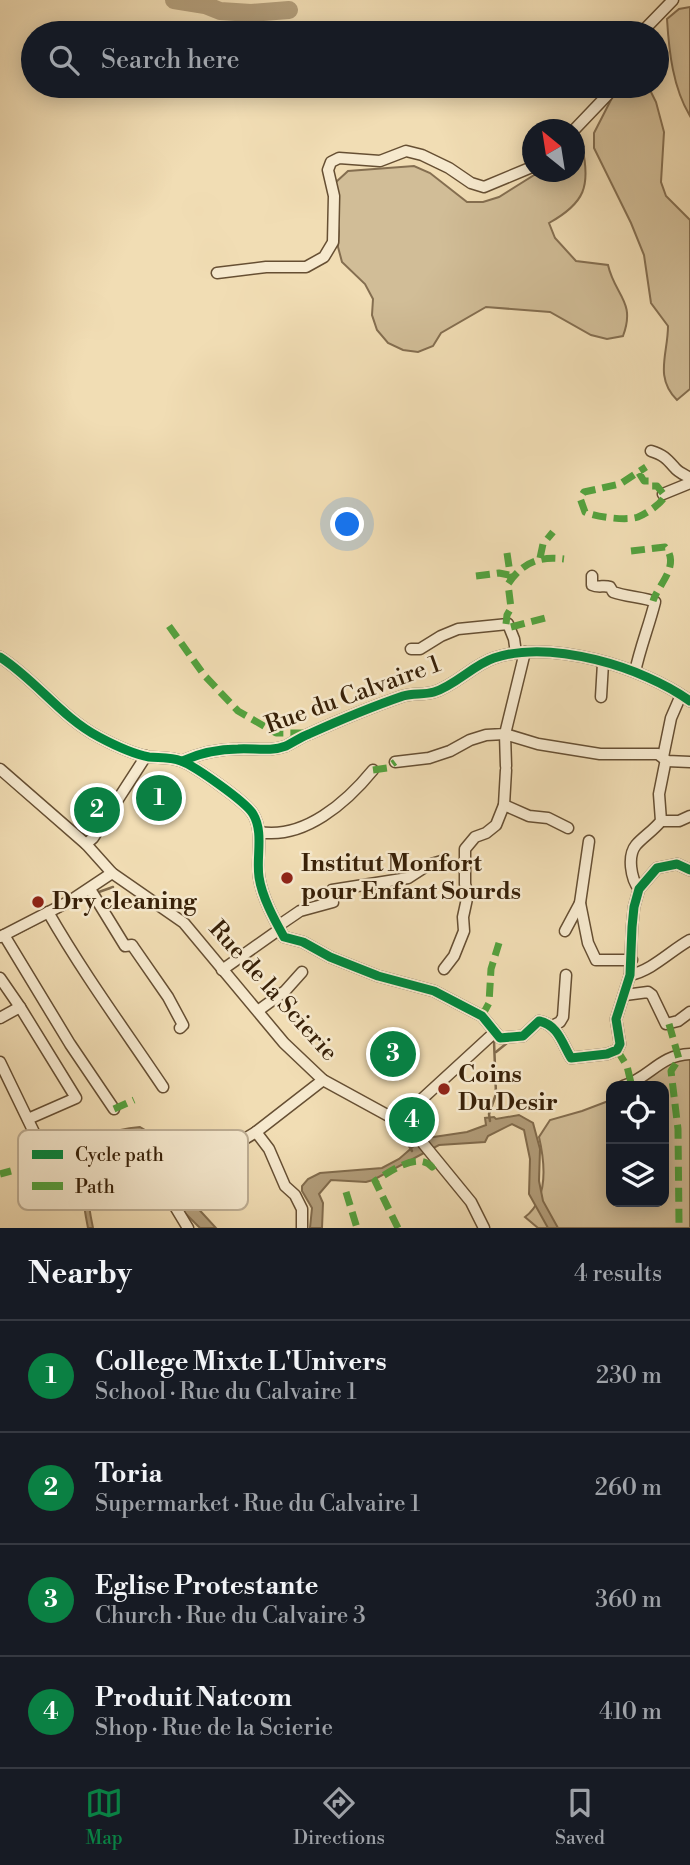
<!DOCTYPE html>
<meta charset="utf-8">
<style>
body{margin:0;font-family:"Libre Bodoni",serif;background:#242831;color:#f1f3f6}
.controls{position:absolute;right:21px;bottom:21px;display:grid;overflow:hidden;border-radius:14px;box-shadow:0 4px 18px #0003}
.controls button{width:63px;height:63px;display:grid;place-items:center;padding:0;border:0;border-bottom:2px solid #363941;background:#171b24;color:#f1f3f6;font:35px sans-serif}
.compass{position:absolute;left:522px;top:119px;width:63px;height:63px;border-radius:50%;background:#171b24;box-shadow:0 4px 18px #0003;rotate:330deg}
.you{position:absolute;left:348px;top:525px;width:24px;height:24px;margin:-18px;border:5px solid #fff;border-radius:50%;background:#1a73e8;box-shadow:0 0 0 10px #1a73e833}
.badge{display:grid;place-items:center;width:46px;height:46px;border-radius:50%;background:#0b8043;color:#fff;font-size:23px;font-weight:700}
.pin{position:absolute;translate:-50% -50%;border:4px solid #fff;box-shadow:0 2px 7px #0006}
.list{margin:0;padding:0;list-style:none}
h2{display:flex;justify-content:space-between;align-items:center;height:91px;margin:0;padding:0 28px;font-size:30px}
h2 small{font-size:23px;font-weight:400;color:#9ea1a6}
.list li{display:grid;grid-template-columns:46px 1fr auto;gap:21px;align-items:center;box-sizing:border-box;height:112px;padding:0 28px;border-top:2px solid #363941}
.list b{display:block;font-size:26px;white-space:nowrap}
.list p{margin:0;font-size:23px;white-space:nowrap;color:#9ea1a6}
.list em{font-size:23px;font-style:normal;color:#9ea1a6}
.icon{flex:none;width:38px;height:38px;fill:none;stroke:currentColor;stroke-width:2;stroke-linecap:round;stroke-linejoin:round}
.map{position:relative;flex:none;width:690px;height:1228px;overflow:hidden}
.search{position:absolute;background:#171b24;box-shadow:0 4px 18px #0003;left:21px;right:21px;top:21px;height:77px;display:flex;align-items:center;gap:18px;box-sizing:border-box;padding:0 24px;border-radius:38px;color:#9ea1a6;font-size:26px}
.sheet{height:539px;background:#171b24}
nav{display:flex;justify-content:space-around;align-items:center;box-sizing:border-box;height:98px;border-top:2px solid #363941;background:#171b24;font-size:19px;color:#9ea1a6}
nav a{display:grid;justify-items:center;gap:4px}
nav .on{color:#0b8043}
.map>svg:first-child{display:block}
.green{fill:#d1bd97;stroke:#846e50;stroke-width:2}
.water{fill:#b29d7a;stroke:#816b4c;stroke-width:2}
.lines{fill:none;stroke-linecap:round;stroke-linejoin:round}
.stream{stroke:#816b4c;stroke-width:2.5}
.river{stroke:#b29d7a;stroke-width:18}
.street-casing{stroke:#664f33;stroke-width:13}
.street{stroke:#f6e9ce;stroke-width:10}
.quiet{stroke:#53a23e;stroke-width:7;stroke-dasharray:14 7;stroke-linecap:butt}
.cycleway-casing{stroke:#f6e9ce;stroke-width:13}
.cycleway{stroke:#00873e;stroke-width:9}
.poi-dot{fill:#8f2418;stroke:#f6e9ce;stroke-width:2.5}
.labels{text-anchor:middle;dominant-baseline:central;stroke-width:5;stroke-linejoin:round;paint-order:stroke}
.street-label{font-size:24px;fill:#372008;stroke:#f6e9ce}
.poi-label{font-size:24px;font-weight:bold;fill:#372008;stroke:#f6e9ce;text-anchor:start}
.key{fill:#f6e9ce;stroke:#bdad93;stroke-width:2}
.key-label{font-size:19px;fill:#372008}
</style>
<div class="map">
<svg width="690" height="1228" viewBox="0 0 690 1228">
<rect width="100%" height="100%" fill="#f1ddb4"/>
<filter id="stains"><feTurbulence type="fractalNoise" baseFrequency=".00286" numOctaves="4"/><feColorMatrix values="0 0 0 0 .2 0 0 0 0 .09 0 0 0 0 .02 0 0 0 .5 -.17"/></filter>
<radialGradient id="worn" r=".72"><stop offset=".6" stop-color="#630" stop-opacity="0"/><stop offset="1" stop-color="#630" stop-opacity=".3"/></radialGradient>
<!-- green -->
<g class="green">
<path d="M690,7V116C673,88 669,52 667,19L679,9Z"/>
<path d="M622,86H648L656,102L664,132L661,182L666,196L690,220V389L677,400C654,377 668,354 668,326L651,303L644,255L631,223L594,148V133L615,92Z"/>
<path d="M582,146C591,186 585,203 549,223L555,238L576,261L608,265C615,296 636,301 623,336L607,339L591,335L550,312L486,307L441,333L433,346L418,352L403,350L388,343L377,330L372,315L373,299L365,284L342,262L338,247L339,231L334,199L336,182L348,171L414,166L430,173L467,202H483L499,197L539,172H574L575,148Z"/>
<path d="M690,1057V1228H538L525,1217C549,1199 545,1163 539,1137L550,1120L582,1111L611,1100V1202H664V1086H634L669,1061Z"/>
</g>
<!-- water -->
<g class="water">
<polygon points="519,1115 533,1123 540,1149 539,1181 543,1201 558,1228 548,1228 529,1194 530,1159 524,1130 512,1124 488,1136 485,1142 439,1145 373,1180 366,1182 331,1180 319,1194 323,1203 322,1228 310,1228 312,1208 302,1191 302,1186 308,1179 320,1173 382,1168 399,1159 415,1145 427,1138 467,1132 486,1125 485,1118 494,1117 496,1119"/>
<path d="M140,1127L150,1133L160,1147L165,1163L193,1203L216,1228H200L184,1212L142,1145C135,1137 128,1136 117,1140C79,1155 86,1195 93,1228H88C78,1178 74,1131 140,1127Z"/>
</g>
<g class="lines">
<!-- stream -->
<g class="stream">
<polyline points="96,893 113,887"/>
<polyline points="56,914 91,896"/>
<polyline points="9,938 44,920"/>
<polyline points="496,1052 507,1043"/>
<polyline points="490,1121 489,1114 496,1094 494,1041"/>
<polyline points="405,1139 412,1151"/>
</g>
<!-- river -->
<polyline class="river" points="174,0 205,5 220,11 251,13 289,10"/>
<!-- street casing -->
<g class="street-casing">
<g id="street">
<polyline points="641,33 673,0"/>
<polyline points="574,130 616,86"/>
<polyline points="217,273 266,267 306,267 324,257 333,242 334,196 328,170 331,162 339,158 380,161 406,151 422,155 449,168 471,183 484,187 532,167"/>
<path d="M651,451C664,455 667,459 675,468C678,472 685,475 690,478"/>
<polyline points="663,494 690,483"/>
<path d="M592,576V585C598,588 604,585 610,587L613,592C626,597 645,597 655,602C649,626 640,648 635,672"/>
<polyline points="411,649 420,649 441,636 458,629 508,624 514,639 516,653"/>
<path d="M0,657C36,680 61,717 99,737C114,745 133,754 149,757C159,758 171,757 181,761C195,766 246,802 253,814C264,832 256,857 259,877C262,897 274,919 284,937L303,942L330,957L378,976L434,991L482,1016L500,1038L523,1036L539,1021C558,1025 562,1043 571,1058L607,1054L617,1050L620,1044L616,1019L630,975L632,927L634,907L639,889L657,868L677,864L690,870"/>
<polyline points="601,697 603,663"/>
<polyline points="663,757 671,718 681,695"/>
<path d="M182,761C200,753 219,749 238,749C255,748 270,752 286,746C294,742 301,737 309,734C340,720 371,707 403,696C413,693 424,695 434,692C456,685 473,665 494,658C551,639 643,667 690,701"/>
<polyline points="395,762 429,758 450,751 470,740 486,735 505,734 525,652"/>
<polyline points="506,766 505,734 538,744 600,754 658,754 667,761 690,762"/>
<polyline points="0,769 86,844 112,873 184,923 284,1043 323,1080 398,1121 417,1136 471,1202 484,1228"/>
<polyline points="504,805 529,816 548,818 568,828"/>
<polyline points="661,821 679,821 690,816"/>
<path d="M259,832C304,840 347,802 373,770"/>
<polyline points="589,841 580,903 588,943 596,960 632,960"/>
<polyline points="86,844 93,838 146,756"/>
<polyline points="90,889 125,946 132,945 134,948 168,997 183,1025 180,1028"/>
<path d="M639,889C631,879 627,856 636,845C643,837 654,830 661,821L659,794L665,764L667,761"/>
<path d="M48,912C83,973 124,1029 163,1087"/>
<polyline points="278,926 300,911 333,902 332,890 408,878 428,865 445,860"/>
<polyline points="565,931 580,903"/>
<polyline points="4,935 70,1044 114,1109"/>
<polyline points="0,937 70,901 112,873"/>
<polyline points="444,969 454,956 464,931 463,917 468,894 465,884 465,849 475,837 486,833 496,825 504,805 506,770"/>
<polyline points="222,970 280,929"/>
<path d="M630,975C653,970 670,951 690,940"/>
<polyline points="0,978 20,1007 76,1098 28,1119"/>
<polyline points="625,995 648,992 652,995 666,1024 678,1021 690,1012"/>
<polyline points="259,1010 285,991 302,972"/>
<polyline points="0,1018 20,1007"/>
<polyline points="552,1026 560,1022 563,1017 566,975"/>
<polyline points="0,1062 44,1153 63,1204"/>
<path d="M623,1086C650,1078 659,1055 690,1054"/>
<polyline points="398,1121 495,1032"/>
<polyline points="256,1132 269,1149 285,1186 295,1195 302,1209 302,1228"/>
<polyline points="181,1178 256,1132 323,1080"/>
<polyline points="162,1185 188,1228"/>
</g>
</g>
<!-- street -->
<use href="#street" class="street"/>
<!-- quiet -->
<g class="quiet">
<path d="M639,473L644,481H649L651,486H657L665,496C661,504 646,514 638,517C627,521 595,517 585,512L580,498L584,492L620,484L646,467"/>
<path d="M631,551L665,547C681,565 658,585 653,601"/>
<polyline points="507,553 511,580"/>
<polyline points="540,558 543,544 553,532"/>
<polyline points="476,576 499,573 509,575"/>
<path d="M506,624L507,615L511,608L508,584C523,562 539,556 564,559"/>
<polyline points="169,626 204,675 238,711 276,733 303,733"/>
<polyline points="511,627 545,618"/>
<polyline points="373,770 387,768 395,762"/>
<polyline points="482,1016 489,1003 491,969 499,943"/>
<polyline points="669,1024 679,1059 671,1071 678,1129 679,1223 682,1228"/>
<polyline points="617,1050 627,1066 631,1083"/>
<polyline points="114,1109 134,1100"/>
<polyline points="0,1174 11,1171"/>
<polyline points="346,1192 357,1228"/>
<path d="M398,1228L375,1181C389,1172 418,1151 432,1167L438,1162"/>
</g>
<!-- cycleway casing -->
<g class="cycleway-casing">
<g id="cycleway">
<path d="M0,657C36,680 61,717 99,737C114,745 133,754 149,757C159,758 171,757 181,761C195,766 246,802 253,814C264,832 256,857 259,877C262,897 274,919 284,937L303,942L330,957L378,976L434,991L482,1016L500,1038L523,1036L539,1021C558,1025 562,1043 571,1058L607,1054L617,1050L620,1044L616,1019L630,975L632,927L634,907L639,889L657,868L677,864L690,870"/>
<path d="M182,761C200,753 219,749 238,749C255,748 270,752 286,746C294,742 301,737 309,734C340,720 371,707 403,696C413,693 424,695 434,692C456,685 473,665 494,658C551,639 643,667 690,701"/>
</g>
</g>
<!-- cycleway -->
<use href="#cycleway" class="cycleway"/>
</g>
<!-- markers -->
<g class="poi-dot">
<circle cx="287" cy="878" r="7"/>
<circle cx="38" cy="902" r="7"/>
<circle cx="444" cy="1089" r="7"/>
</g>
<g class="labels">
<!-- street labels -->
<g class="street-label">
<text transform="translate(353 695) rotate(-20)">Rue du Calvaire 1</text>
<text transform="translate(273 991) rotate(48)">Rue de la Scierie</text>
</g>
<!-- poi labels -->
<g class="poi-label">
<text x="301" y="864">Institut Monfort<tspan x="301" dy="28">pour Enfant Sourds</tspan></text>
<text x="52" y="902">Dry cleaning</text>
<text x="458" y="1075">Coins<tspan x="458" dy="28">Du Desir</tspan></text>
</g>
</g>
<!-- legend -->
<rect x="18" y="1130" width="230" height="80" rx="10" class="key"/>
<rect x="32" y="1150" width="31" height="9" fill="#00873e"/>
<rect x="32" y="1182" width="31" height="8" fill="#53a23e"/>
<g class="key-label">
<text x="75" y="1161">Cycle path</text>
<text x="75" y="1193">Path</text>
</g>
<rect width="100%" height="100%" filter="url(#stains)"/>
<rect width="100%" height="100%" fill="url(#worn)"/>
</svg>
<div class="controls">
<button><svg class="icon" aria-label="locate" viewBox="0 0 24 24"><circle cx="12" cy="12" r="6"/><path d="M12 2v4M12 18v4M2 12h4M18 12h4"/></svg></button>
<button><svg class="icon" aria-label="layers" viewBox="0 0 24 24"><path d="M12 4l9 5-9 5-9-5zM3 14l9 5 9-5"/></svg></button>
</div>
<svg class="compass" viewBox="-18 -18 36 36"><path d="M0-13l5 13h-10z" fill="#e53935"/><path d="M0 13l5-13h-10z" fill="#9ea1a6"/></svg>
<div class="you"></div>
<div class="pin badge" style="left:159px;top:798px">1</div>
<div class="pin badge" style="left:97px;top:810px">2</div>
<div class="pin badge" style="left:393px;top:1054px">3</div>
<div class="pin badge" style="left:412px;top:1120px">4</div>
<div class="search"><svg class="icon" aria-label="search" viewBox="0 0 24 24"><circle cx="10" cy="10" r="6"/><path d="M15 15l6 6"/></svg>Search here</div>
</div>
<section class="sheet">
<h2>Nearby<small>4 results</small></h2>
<ul class="list">
<li><span class="badge">1</span><div><b>College Mixte L'Univers</b><p>School · Rue du Calvaire 1</p></div><em>230 m</em></li>
<li><span class="badge">2</span><div><b>Toria</b><p>Supermarket · Rue du Calvaire 1</p></div><em>260 m</em></li>
<li><span class="badge">3</span><div><b>Eglise Protestante</b><p>Church · Rue du Calvaire 3</p></div><em>360 m</em></li>
<li><span class="badge">4</span><div><b>Produit Natcom</b><p>Shop · Rue de la Scierie</p></div><em>410 m</em></li>
</ul>
</section>
<nav>
<a class="on"><svg class="icon" aria-label="map" viewBox="0 0 24 24"><path d="M3 6l6-2 6 2 6-2v14l-6 2-6-2-6 2zM9 4v14M15 6v14"/></svg>Map</a>
<a><svg class="icon" aria-label="directions" viewBox="0 0 24 24"><path d="M12 3l9 9-9 9-9-9zM9 14v-3h6M13 9l2 2-2 2"/></svg>Directions</a>
<a><svg class="icon" aria-label="saved" viewBox="0 0 24 24"><path d="M7 4h10v16l-5-4-5 4z"/></svg>Saved</a>
</nav>
